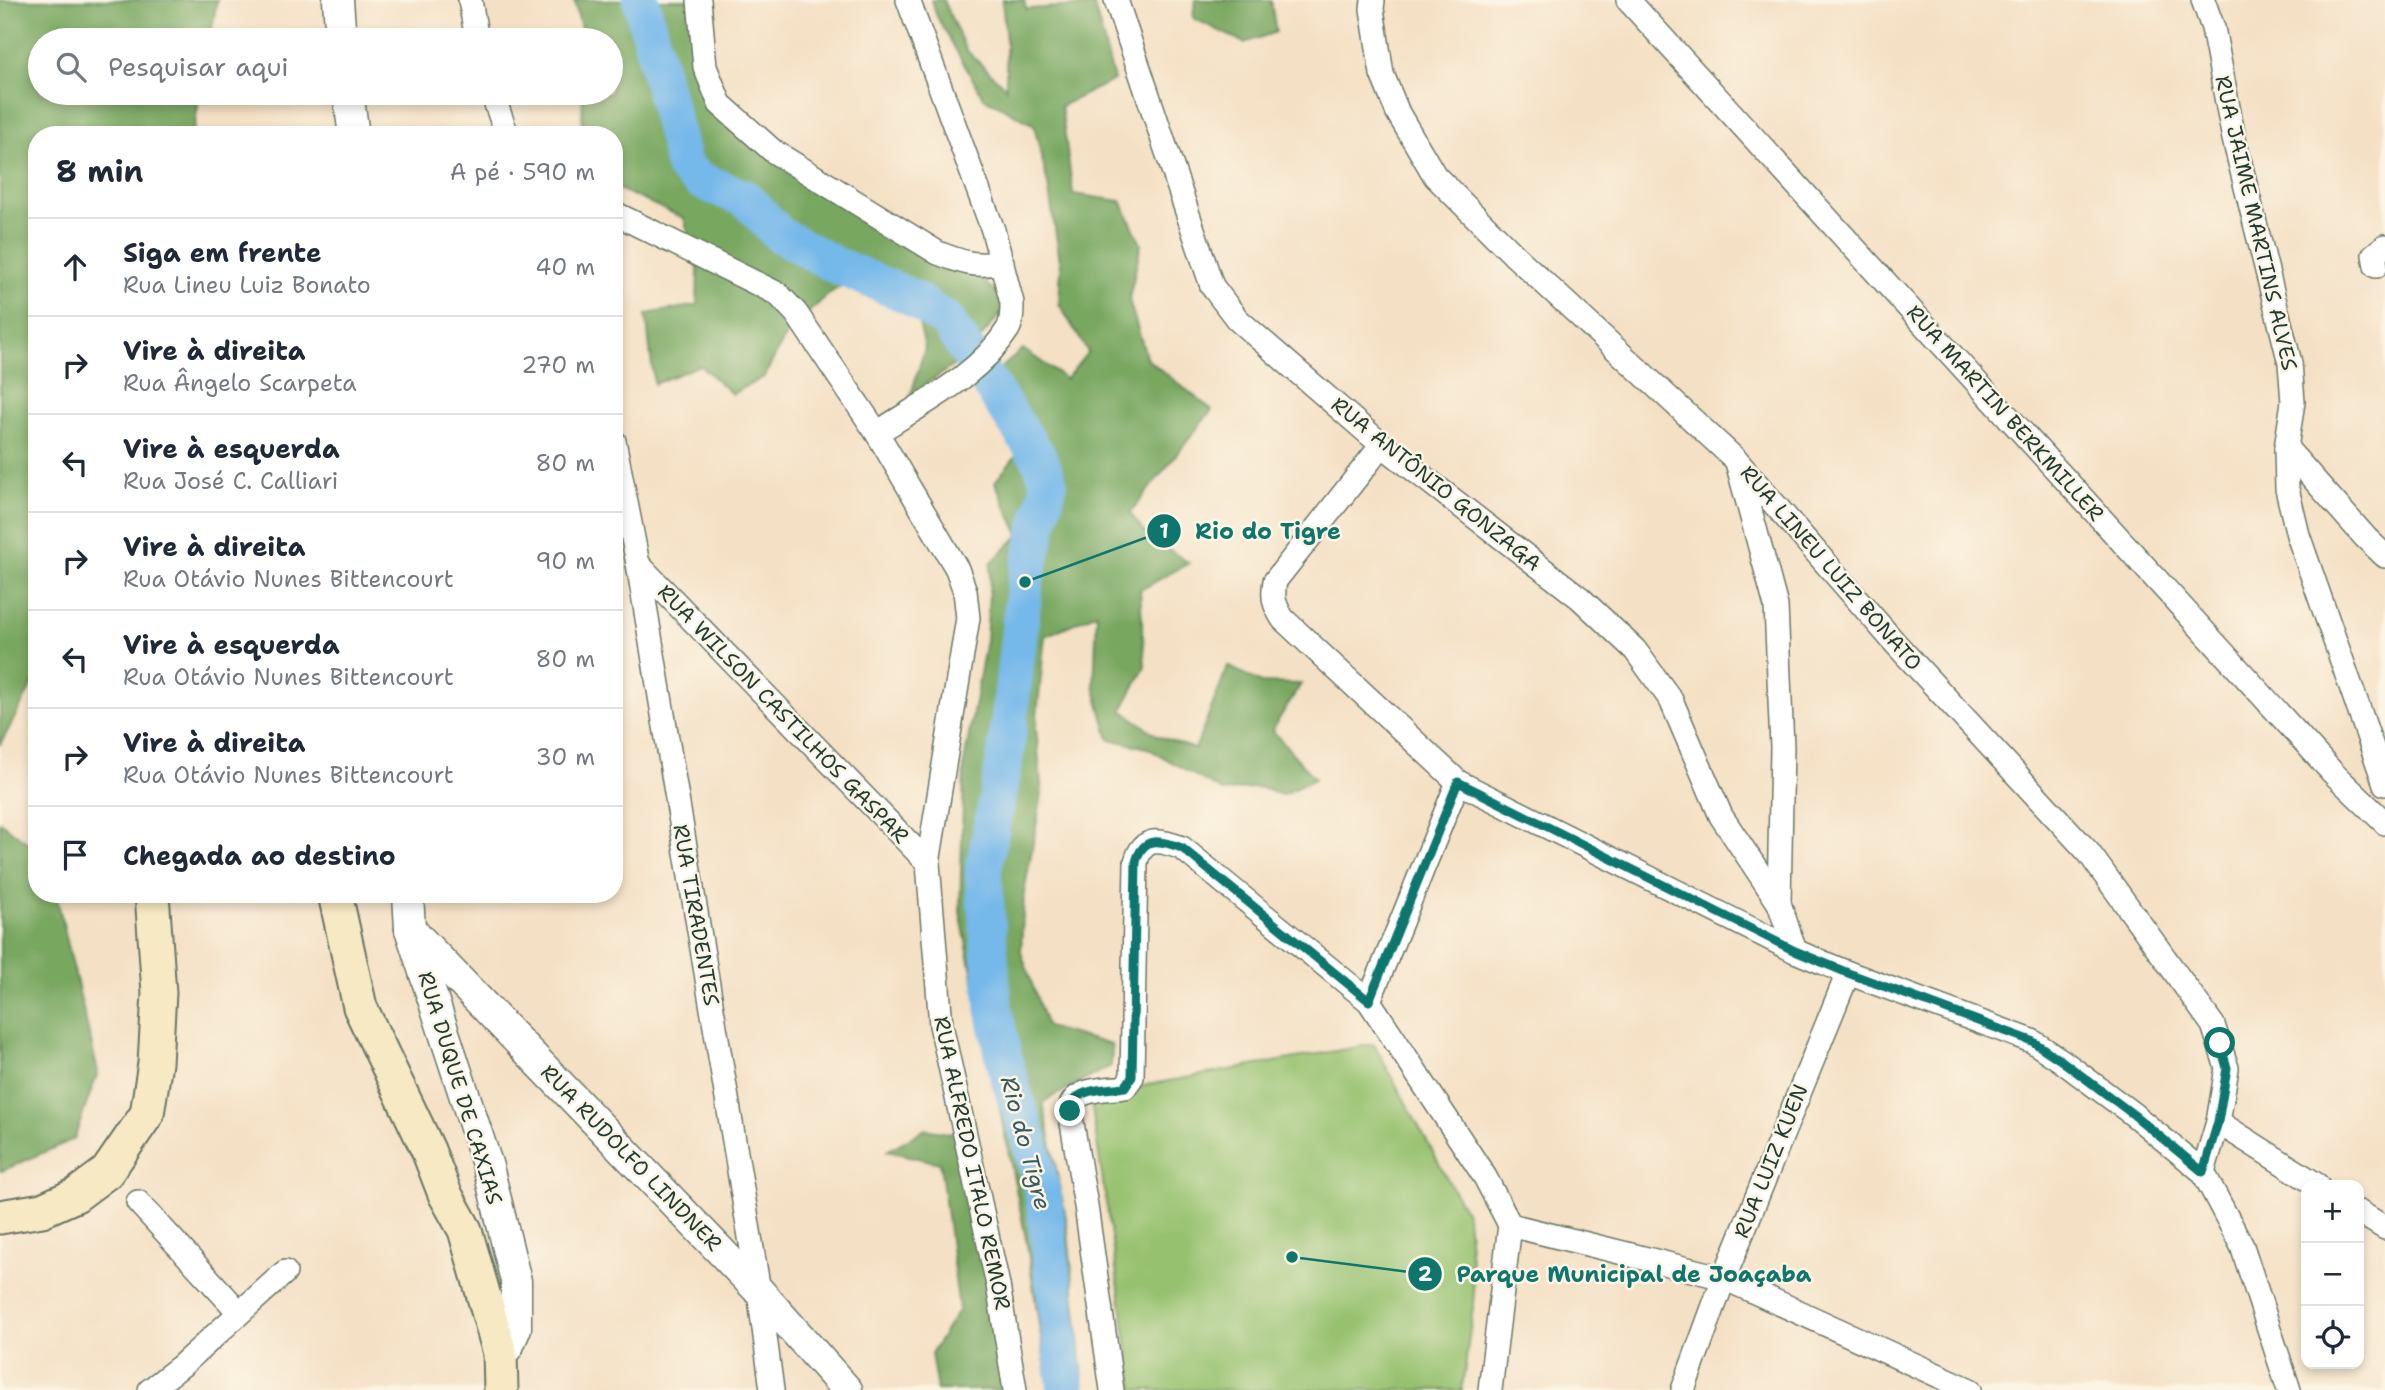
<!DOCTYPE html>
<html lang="pt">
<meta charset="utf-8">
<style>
body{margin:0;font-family:"Shantell Sans",sans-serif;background:#f6f6f7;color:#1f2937}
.controls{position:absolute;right:21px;bottom:21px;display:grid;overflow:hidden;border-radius:14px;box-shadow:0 4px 10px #0003}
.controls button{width:63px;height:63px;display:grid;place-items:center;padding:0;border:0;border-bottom:2px solid #e0e1e3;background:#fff;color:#1f2937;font:35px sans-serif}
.stop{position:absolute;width:21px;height:21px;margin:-16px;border:5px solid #0f766e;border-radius:50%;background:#fff}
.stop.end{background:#0f766e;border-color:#fff;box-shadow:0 2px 7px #0008}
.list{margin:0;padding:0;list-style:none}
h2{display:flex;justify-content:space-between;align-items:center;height:91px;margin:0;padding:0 28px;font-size:30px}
h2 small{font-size:23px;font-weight:400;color:#747a83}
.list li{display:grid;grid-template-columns:46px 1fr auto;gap:21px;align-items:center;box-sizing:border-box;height:98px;padding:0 28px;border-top:2px solid #e0e1e3}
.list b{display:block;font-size:26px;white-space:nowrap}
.list p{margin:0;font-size:23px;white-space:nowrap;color:#747a83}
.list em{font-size:23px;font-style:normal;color:#747a83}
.icon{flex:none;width:38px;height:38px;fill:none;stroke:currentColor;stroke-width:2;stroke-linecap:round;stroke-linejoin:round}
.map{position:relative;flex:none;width:2385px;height:1390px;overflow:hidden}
.search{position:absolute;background:#fff;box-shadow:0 4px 10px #0003;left:28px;top:28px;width:595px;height:77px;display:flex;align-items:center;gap:18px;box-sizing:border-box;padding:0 24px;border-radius:38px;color:#747a83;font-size:26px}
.panel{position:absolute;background:#fff;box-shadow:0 4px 10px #0003;left:28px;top:126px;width:595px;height:777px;border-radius:28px}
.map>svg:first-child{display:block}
.green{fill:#96c16e;stroke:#5a7f51;stroke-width:2}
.forest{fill:#78a761;stroke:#4c724a;stroke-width:2}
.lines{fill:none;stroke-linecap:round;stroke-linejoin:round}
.river{stroke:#74b8ea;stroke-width:37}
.minor-casing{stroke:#6a7666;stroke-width:26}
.tertiary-casing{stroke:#6a7666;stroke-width:33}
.secondary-casing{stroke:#6a7666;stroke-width:37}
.minor{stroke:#fff;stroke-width:23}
.tertiary{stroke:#fff;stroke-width:30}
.secondary{stroke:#f7e9c3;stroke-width:33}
.route{stroke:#0f766e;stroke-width:9}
.labels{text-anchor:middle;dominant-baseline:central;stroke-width:5;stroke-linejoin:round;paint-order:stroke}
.street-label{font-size:21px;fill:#1f3d34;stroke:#fcf5e5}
.water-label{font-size:23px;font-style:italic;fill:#345c62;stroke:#fcf5e5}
.leader{fill:none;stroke:#0f766e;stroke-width:2.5}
.callout-dot{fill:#0f766e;stroke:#fcf5e5;stroke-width:2.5}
.mark-label{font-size:21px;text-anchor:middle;font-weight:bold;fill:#fff}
.callout-label{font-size:23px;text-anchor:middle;font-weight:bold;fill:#0f766e;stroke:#fcf5e5;stroke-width:5;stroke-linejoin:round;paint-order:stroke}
</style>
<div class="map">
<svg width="2385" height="1390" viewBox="0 0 2385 1390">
<rect width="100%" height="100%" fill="#fcf5e5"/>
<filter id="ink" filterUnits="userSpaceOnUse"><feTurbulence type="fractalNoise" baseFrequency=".0143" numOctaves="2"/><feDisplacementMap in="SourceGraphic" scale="14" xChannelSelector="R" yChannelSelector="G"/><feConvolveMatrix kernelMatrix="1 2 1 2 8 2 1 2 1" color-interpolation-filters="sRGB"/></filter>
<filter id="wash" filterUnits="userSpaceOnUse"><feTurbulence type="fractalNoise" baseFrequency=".00686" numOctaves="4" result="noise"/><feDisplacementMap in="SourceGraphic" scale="28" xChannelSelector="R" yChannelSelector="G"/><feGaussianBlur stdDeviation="1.57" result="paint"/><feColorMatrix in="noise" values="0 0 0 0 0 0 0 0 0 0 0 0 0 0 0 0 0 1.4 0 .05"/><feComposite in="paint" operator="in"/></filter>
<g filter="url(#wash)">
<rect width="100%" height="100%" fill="#f4e0c4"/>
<!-- green -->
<polygon class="green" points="1374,1044 1467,1215 1474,1299 1462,1390 1134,1390 1090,1095"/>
<!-- forest -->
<g class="forest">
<polygon points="0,0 217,0 210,40 40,40 40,93 200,93 193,135 37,135 37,676 0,745"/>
<polygon points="574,0 690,0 711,101 860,206 982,280 999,295 1003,311 963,359 911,394 925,348 917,315 854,279 830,293 788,331 764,377 732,394 700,365 654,384 646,314 697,305 698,270 684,218 614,187 614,135 578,135 582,121 583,93 611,93 611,40 584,40"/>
<polygon points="931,0 943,0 966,50 1006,88 1006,42 1002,0 1024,0 1026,9 1094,5 1114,80 1061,106 1073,194 1121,201 1141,244 1129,300 1147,359 1212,410 1130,513 1148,536 1189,563 1140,590 1145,667 1122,710 1158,736 1195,749 1228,666 1261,683 1301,684 1272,730 1315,779 1282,795 1258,787 1224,792 1147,748 1109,739 1094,686 1097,613 1045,636 1036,727 1042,794 1024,893 1021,952 1047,1027 1112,1045 1111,1066 1043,1102 1067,1224 1084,1390 1049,1390 1027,1244 960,912 964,763 986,640 991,563 1019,535 995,482 1018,453 980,386 1023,349 1066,379 1088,352 1059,304 1061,267 1048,185 1034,125 983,97 937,17"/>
<polygon points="1195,0 1271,0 1276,32 1244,43 1193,18"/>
<polygon points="0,822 37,850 37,894 56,894 98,1072 74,1139 2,1171 0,1171"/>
<polygon points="925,1129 961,1135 1012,1390 937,1390 931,1354 959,1309 940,1163 887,1151"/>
</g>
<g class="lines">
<!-- river -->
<polyline class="river" points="641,0 684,167 699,180 746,199 780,235 835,265 911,297 947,321 1039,458 1049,483 1025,582 1005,757 983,871 994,1009 1007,1072 1033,1152 1044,1200 1066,1390"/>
</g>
</g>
<g filter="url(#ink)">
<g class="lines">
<!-- minor casing -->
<g class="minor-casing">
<g id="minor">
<polyline points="470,0 477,40"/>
<path d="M699,0L705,67L720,104L773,151L938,253C961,262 978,268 1002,262"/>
<polyline points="1116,0 1212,286 1237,319 1382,445 1580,598 1635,650 1671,700 1721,816 1779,903 1795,951"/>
<polyline points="1373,0 1372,9 1382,74 1398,113 1435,176 1515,256 1736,460 1896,644 2089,853 2213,1025 2227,1068 2218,1122 2203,1172"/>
<polyline points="1628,0 2333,773 2385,823"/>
<polyline points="2203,0 2213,28 2234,139 2290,363 2293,402 2286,448 2287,489 2298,535 2385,784"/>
<polyline points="492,93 507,135"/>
<polyline points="614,213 778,294 796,313 877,433 957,569 965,591 968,618 928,863 941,1025 998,1285 1015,1390"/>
<polyline points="2376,266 2374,255 2385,246"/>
<path d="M877,433C922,403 978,377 1008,329C1012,322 1012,311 1012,303L993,230L908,0"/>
<polyline points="614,441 638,564 759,1291 772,1390"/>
<path d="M1382,445L1275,581C1272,597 1274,605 1283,619L1458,782L1795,951L1848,973L2032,1041L2062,1061L2134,1115L2203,1172L2242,1246L2289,1390"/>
<polyline points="2286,448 2366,538 2385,556"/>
<polyline points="1738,466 1776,606 1782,747 1779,903"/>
<polyline points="638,564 928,863"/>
<polyline points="1369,1001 1458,782"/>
<polyline points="2218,1122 2317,1185"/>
<polyline points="138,1202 239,1312"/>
<polyline points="2359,1212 2385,1228"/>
<polyline points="1510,1225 1724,1278 1970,1390"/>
<polyline points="150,1390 181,1366 285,1272"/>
<path d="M1112,1390L1086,1206L1070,1111C1072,1087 1106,1090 1125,1087L1132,1077L1136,862C1143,835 1161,840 1182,848L1369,1001L1485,1177L1510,1225"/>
<polyline points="1490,1390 1510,1225"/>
<polyline points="1683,1390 1724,1278 1848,973"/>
</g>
</g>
<!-- tertiary casing -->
<g class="tertiary-casing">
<g id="tertiary">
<polyline points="338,0 341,40"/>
<polyline points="348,93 354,135"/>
<polyline points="408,894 410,929 488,1167 516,1281 516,1328 508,1347 500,1353"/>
<polyline points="410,929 759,1291 847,1390"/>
</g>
</g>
<!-- secondary casing -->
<g class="secondary-casing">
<g id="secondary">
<polyline points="335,894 360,1007 428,1150 445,1194 465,1230 500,1353 501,1390"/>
<polyline points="0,1217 42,1210 76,1195 107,1172 147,1114 155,1063 159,993 152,894"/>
</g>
</g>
<!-- minor -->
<use href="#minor" class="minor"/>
<!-- tertiary -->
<use href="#tertiary" class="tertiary"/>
<!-- secondary -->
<use href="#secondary" class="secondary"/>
</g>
</g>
<g class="lines" filter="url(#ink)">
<!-- route -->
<path class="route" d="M1070,1111C1072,1087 1106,1090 1125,1087L1132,1077L1136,862C1143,835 1161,840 1182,848L1369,1001L1458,782L1795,951L1848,973L2032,1041L2062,1061L2134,1115L2203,1172L2218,1122L2227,1068L2220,1043"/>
</g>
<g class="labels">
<!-- street labels -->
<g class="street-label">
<text transform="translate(2256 223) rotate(77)">RUA JAIME MARTINS ALVES</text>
<text transform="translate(2005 413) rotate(48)">RUA MARTIN BERKMILLER</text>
<text transform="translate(1436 484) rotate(39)">RUA ANTÔNIO GONZAGA</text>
<text transform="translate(1831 568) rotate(49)">RUA LINEU LUIZ BONATO</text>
<text transform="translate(783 714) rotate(46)">RUA WILSON CASTILHOS GASPAR</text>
<text transform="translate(696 915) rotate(80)">RUA TIRADENTES</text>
<text transform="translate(460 1088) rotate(73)">RUA DUQUE DE CAXIAS</text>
<text transform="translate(631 1158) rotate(46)">RUA RUDOLFO LINDNER</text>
<text transform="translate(1771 1161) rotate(-68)">RUA LUIZ KUEN</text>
<text transform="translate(972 1163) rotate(78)">RUA ALFREDO ITALO REMOR</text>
</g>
<!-- water labels -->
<g class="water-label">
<text transform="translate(1026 1143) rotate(75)">Rio do Tigre</text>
</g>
</g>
<!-- callouts -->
<path class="leader" d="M1025 582L1164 531M1292 1257L1425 1274"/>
<g class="callout-dot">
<circle cx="1025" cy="582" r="7"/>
<circle cx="1292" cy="1257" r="7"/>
<circle cx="1164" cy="531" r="18"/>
<circle cx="1425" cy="1274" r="18"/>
</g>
<g class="mark-label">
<text x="1164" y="538">1</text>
<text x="1425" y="1281">2</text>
</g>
<g class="callout-label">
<text x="1268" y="539">Rio do Tigre</text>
<text x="1634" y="1282">Parque Municipal de Joaçaba</text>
</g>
</svg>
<div class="controls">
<button>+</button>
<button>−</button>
<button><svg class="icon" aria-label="locate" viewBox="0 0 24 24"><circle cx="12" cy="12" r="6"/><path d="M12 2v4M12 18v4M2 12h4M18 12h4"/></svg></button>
</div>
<div class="stop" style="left:2220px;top:1043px"></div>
<div class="stop end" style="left:1070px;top:1111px"></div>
<div class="search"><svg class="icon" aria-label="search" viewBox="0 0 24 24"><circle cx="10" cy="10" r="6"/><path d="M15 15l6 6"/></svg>Pesquisar aqui</div>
<section class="panel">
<h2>8 min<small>A pé · 590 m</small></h2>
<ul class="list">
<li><svg class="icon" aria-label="ahead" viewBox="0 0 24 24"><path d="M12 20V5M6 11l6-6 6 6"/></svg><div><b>Siga em frente</b><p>Rua Lineu Luiz Bonato</p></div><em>40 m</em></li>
<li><svg class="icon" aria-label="right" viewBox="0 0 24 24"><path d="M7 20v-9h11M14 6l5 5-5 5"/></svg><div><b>Vire à direita</b><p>Rua Ângelo Scarpeta</p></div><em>270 m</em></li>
<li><svg class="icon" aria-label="left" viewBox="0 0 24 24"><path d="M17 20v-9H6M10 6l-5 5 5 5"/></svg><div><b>Vire à esquerda</b><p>Rua José C. Calliari</p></div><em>80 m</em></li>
<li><svg class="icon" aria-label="right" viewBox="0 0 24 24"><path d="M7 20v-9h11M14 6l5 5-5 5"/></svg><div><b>Vire à direita</b><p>Rua Otávio Nunes Bittencourt</p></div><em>90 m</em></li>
<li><svg class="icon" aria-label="left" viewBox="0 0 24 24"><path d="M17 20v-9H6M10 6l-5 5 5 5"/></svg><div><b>Vire à esquerda</b><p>Rua Otávio Nunes Bittencourt</p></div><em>80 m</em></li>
<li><svg class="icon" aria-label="right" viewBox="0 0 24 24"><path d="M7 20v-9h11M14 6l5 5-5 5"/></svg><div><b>Vire à direita</b><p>Rua Otávio Nunes Bittencourt</p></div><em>30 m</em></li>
<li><svg class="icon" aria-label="arrive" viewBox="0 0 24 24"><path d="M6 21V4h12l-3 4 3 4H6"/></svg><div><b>Chegada ao destino</b></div></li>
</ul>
</section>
</div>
